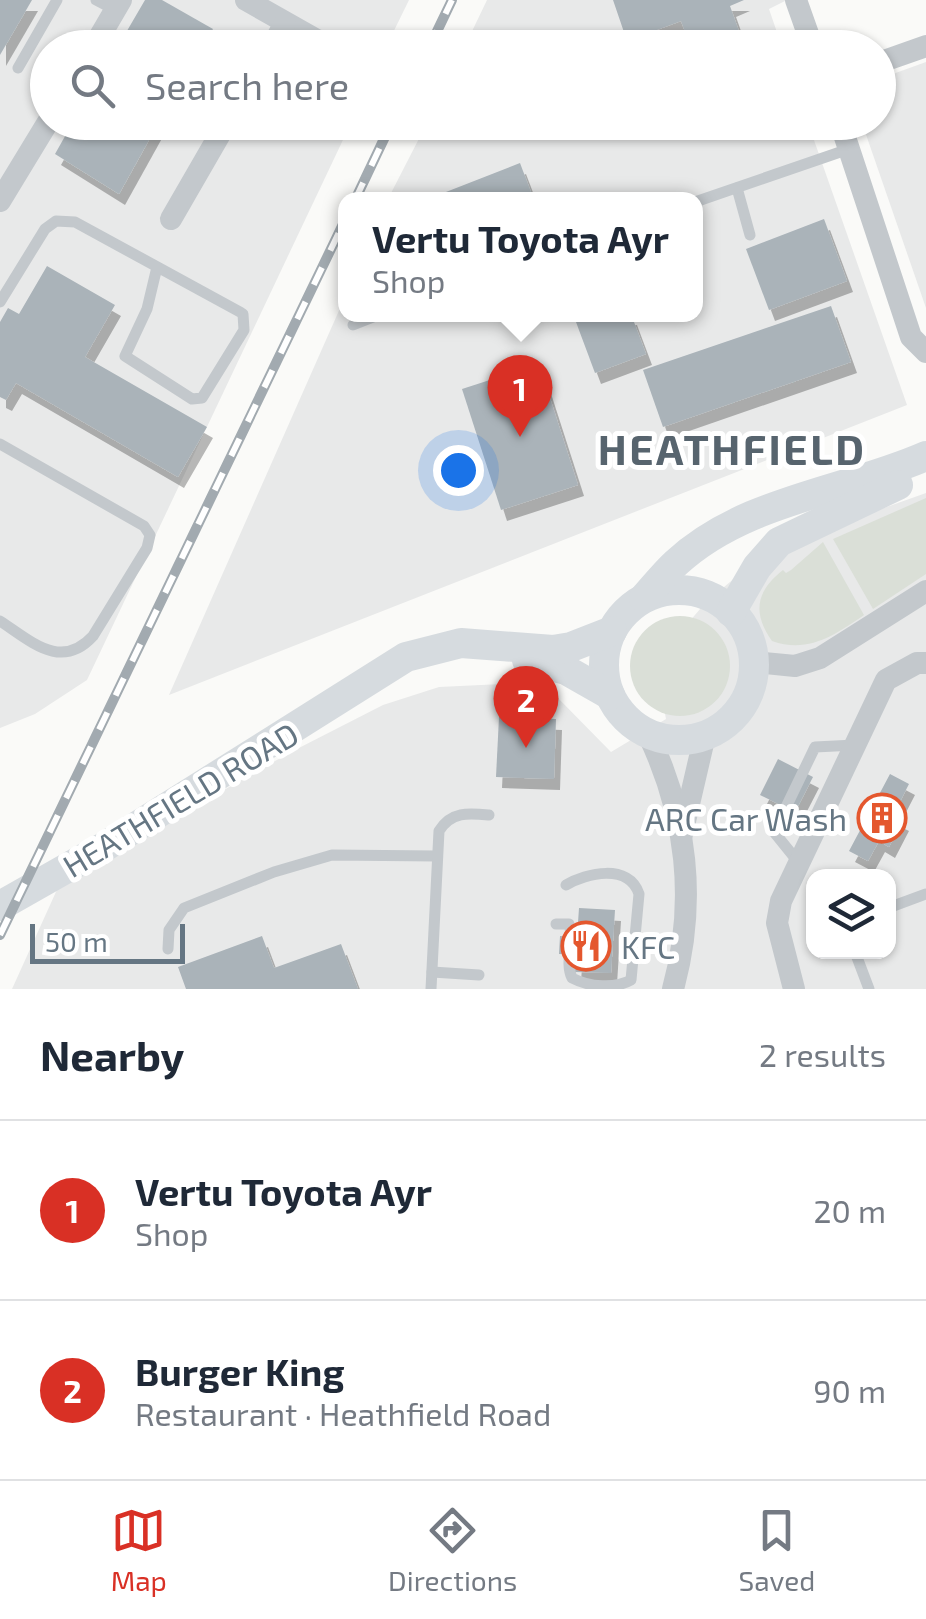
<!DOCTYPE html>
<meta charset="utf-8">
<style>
body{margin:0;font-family:"Exo 2",sans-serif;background:#f6f6f7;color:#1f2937}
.controls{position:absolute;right:30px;bottom:30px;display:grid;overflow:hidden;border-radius:20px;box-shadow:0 2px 8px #0004}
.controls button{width:90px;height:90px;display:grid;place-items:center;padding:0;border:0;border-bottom:2px solid #e0e1e3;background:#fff;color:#1f2937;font:50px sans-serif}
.scale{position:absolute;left:30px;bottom:25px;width:155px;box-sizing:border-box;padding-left:10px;border:5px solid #657683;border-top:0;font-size:28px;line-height:35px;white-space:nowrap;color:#657683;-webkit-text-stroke:8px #fff;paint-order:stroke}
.you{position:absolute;left:458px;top:470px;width:35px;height:35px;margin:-25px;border:8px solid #fff;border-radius:50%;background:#1a73e8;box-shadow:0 0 0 15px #1a73e833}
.badge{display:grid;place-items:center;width:65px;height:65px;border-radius:50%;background:#d93025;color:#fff;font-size:32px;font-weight:700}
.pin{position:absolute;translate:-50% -82px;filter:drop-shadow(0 2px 5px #0008)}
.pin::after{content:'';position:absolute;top:52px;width:35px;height:30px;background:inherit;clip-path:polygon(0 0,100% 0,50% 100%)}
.popup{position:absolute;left:338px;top:192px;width:365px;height:130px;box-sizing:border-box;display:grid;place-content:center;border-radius:20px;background:#fff;filter:drop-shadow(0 2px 8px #0005);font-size:32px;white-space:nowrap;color:#747a83}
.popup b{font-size:38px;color:#1f2937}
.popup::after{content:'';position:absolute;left:50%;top:100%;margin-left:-20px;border:20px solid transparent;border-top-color:#fff}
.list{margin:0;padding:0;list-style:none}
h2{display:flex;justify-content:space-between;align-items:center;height:130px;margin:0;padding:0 40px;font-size:42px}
h2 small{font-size:32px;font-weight:400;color:#747a83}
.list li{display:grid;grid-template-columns:65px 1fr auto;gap:30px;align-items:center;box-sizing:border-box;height:180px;padding:0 40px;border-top:2px solid #e0e1e3}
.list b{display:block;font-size:38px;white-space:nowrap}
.list p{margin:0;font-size:32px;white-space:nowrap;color:#747a83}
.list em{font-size:32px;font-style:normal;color:#747a83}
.icon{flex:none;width:55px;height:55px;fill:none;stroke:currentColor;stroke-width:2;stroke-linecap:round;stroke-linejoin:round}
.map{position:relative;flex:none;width:926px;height:989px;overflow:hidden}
.search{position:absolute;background:#fff;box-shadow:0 2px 8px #0004;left:30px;right:30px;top:30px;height:110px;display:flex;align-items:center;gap:25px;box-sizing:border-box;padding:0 35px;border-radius:55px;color:#747a83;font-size:38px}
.sheet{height:490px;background:#fff}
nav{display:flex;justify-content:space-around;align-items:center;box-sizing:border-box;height:140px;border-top:2px solid #e0e1e3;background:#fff;font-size:28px;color:#747a83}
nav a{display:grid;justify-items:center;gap:5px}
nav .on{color:#d93025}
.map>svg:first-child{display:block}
.built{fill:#e8e9e9;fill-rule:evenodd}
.green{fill:#dadfd7}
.building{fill:#aab3b9;filter:url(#shadow)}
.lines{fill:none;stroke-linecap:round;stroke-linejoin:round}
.lane{stroke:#c3c8cc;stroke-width:11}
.street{stroke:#c3c8cc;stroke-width:22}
.secondary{stroke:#d6dbdf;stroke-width:30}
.rail-casing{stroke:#a2aab0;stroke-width:10}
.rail{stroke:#fff;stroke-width:6;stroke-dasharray:19;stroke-linecap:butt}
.labels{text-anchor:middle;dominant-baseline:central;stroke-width:10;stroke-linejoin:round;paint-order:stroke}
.street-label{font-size:32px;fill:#657683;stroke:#fff}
.poi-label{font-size:32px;fill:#657683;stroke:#fff;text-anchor:end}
.district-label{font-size:42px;font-weight:bold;letter-spacing:2.5px;fill:#57646e;stroke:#fff}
</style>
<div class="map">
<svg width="926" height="989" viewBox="0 0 926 989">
<defs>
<filter id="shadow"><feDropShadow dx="6" dy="11" stdDeviation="0" flood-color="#0004"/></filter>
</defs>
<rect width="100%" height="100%" fill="#fafaf8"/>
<!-- built -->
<g class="built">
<polygon points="0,0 409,0 386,47 48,48 48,122 351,123 87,680 35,714 0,728"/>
<polygon points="487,0 787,0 769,9 782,47 464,48"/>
<polygon points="926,62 926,308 862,123 878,122 879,79"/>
<polygon points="427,123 808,123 907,405 169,695 345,297 345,314 695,314 695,200 388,199"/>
<path d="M926,493V989H12L60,883L291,752L383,705L439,687L502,684L534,687L555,695L611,752L666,719L661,693L689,622L706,602L736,577L822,530ZM814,876H888V952H814Z"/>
</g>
<!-- green -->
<g class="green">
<polygon points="926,498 926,574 873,609 833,539"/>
<path d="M823,542L864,615C835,635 808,654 772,641C752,613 756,591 783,570L786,573L791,570Z"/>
<circle cx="680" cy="666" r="50"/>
</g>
<!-- building -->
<g class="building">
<polygon points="0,0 32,0 0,55"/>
<polygon points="145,0 162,0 213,29 202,48 117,48"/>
<polygon points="613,0 744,0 730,6 745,48 691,48 681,21 627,41"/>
<polygon points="73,122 159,122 119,194 55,154"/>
<polygon points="520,163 534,200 428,200 428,199"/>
<polygon points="824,219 847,281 769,310 746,249"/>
<polygon points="47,266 115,305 85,357 207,427 178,477 16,383 6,400 0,397 0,322 8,308 19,314"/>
<polygon points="831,306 851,362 663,427 643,370"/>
<polygon points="573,314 631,314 646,354 595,373"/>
<polygon points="539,364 578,485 501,510 462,389"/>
<polygon points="499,717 556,719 554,779 496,777"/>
<polygon points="778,759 813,777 795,812 760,795"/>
<polygon points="890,774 909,784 893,815 903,820 889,847 879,841 868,861 849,851"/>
<polygon points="579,908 615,910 611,973 575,972 576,955 559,954 560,936 577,937"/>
<polygon points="262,936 274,968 341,944 358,989 186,989 178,967"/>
</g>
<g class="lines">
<!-- lane -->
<g class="lane">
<polyline points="96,0 115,10"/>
<polyline points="18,68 57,0"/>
<polyline points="737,188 750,235"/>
<polyline points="695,202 849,149"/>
<polyline points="0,302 45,229 56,221 75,222 240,312 243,314 244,330 202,398 192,399 125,356 147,309 157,267"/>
<polyline points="353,325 381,314"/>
<path d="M0,444L144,526L150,535L147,548L93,636C61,671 31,641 0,621"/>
<polyline points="799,863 774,832 815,747 855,745"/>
<polyline points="888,908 926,894"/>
<path d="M556,924H569C575,941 564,961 572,978C589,987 615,989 631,980L639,894C629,863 586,873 566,885"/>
<polyline points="168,949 169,930 184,908 274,872 332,855 436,856"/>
<polyline points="855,952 869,989"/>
<polyline points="432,972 479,975"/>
<path d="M431,989L439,831C451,811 469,813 489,815"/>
</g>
<!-- street -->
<g class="street">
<polyline points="246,0 331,48"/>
<polyline points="796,0 813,48"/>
<polyline points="93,48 121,0"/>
<polyline points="271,48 285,23"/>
<polyline points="878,63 926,46"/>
<polyline points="840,122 911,337 926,352"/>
<polyline points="0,201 48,122"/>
<polyline points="171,219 227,122"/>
<polyline points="754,662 795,666 820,658 926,591"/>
<path d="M648,734C687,815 697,902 673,989"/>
<polyline points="682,834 705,735"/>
<polyline points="794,989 777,923 781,901 886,680 917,663 926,663"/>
</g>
<!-- secondary -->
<g class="secondary">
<circle cx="679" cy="665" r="75"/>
<path d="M644,598C654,587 664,574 676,563C744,500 844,492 926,456"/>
<polyline points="731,612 757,567 779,542 898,485"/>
<polyline points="527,660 566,670 610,695"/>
<polyline points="0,906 104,847 406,657 461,643 553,650 571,647 612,631"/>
</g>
<!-- rail casing -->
<g class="rail-casing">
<g id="rail">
<polyline points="429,48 452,0"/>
<polyline points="355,200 392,122"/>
<polyline points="0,935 345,220"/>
</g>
</g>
<!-- rail -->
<use href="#rail" class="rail"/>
</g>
<!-- icons -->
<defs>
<g id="building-ring" transform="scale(2.5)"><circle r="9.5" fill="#fff" stroke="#e4572e" stroke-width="1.5"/><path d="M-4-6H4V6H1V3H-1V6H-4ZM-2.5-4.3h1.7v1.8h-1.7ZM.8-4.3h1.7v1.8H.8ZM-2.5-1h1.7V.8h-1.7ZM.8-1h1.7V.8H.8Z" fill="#e4572e"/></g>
<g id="restaurant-ring" transform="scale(2.5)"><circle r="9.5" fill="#fff" stroke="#e4572e" stroke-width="1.5"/><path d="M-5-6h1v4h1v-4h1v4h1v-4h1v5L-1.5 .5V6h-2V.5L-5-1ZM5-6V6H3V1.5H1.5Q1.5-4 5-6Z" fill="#e4572e"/></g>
</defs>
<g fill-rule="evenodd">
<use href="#building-ring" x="882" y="818"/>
<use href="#restaurant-ring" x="586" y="946"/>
</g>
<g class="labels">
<!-- street labels -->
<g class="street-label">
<text transform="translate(180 799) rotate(-31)">HEATHFIELD ROAD</text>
</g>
<!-- poi labels -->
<g class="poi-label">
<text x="847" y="818">ARC Car Wash</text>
<text x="621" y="946" text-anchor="start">KFC</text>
</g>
<!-- district labels -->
<g class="district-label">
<text x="732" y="448">HEATHFIELD</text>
</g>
</g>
</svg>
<div class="controls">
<button><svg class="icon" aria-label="layers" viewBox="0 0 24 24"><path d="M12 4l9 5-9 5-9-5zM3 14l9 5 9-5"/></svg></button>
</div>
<div class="scale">50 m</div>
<div class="you"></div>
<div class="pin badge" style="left:520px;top:437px">1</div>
<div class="popup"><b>Vertu Toyota Ayr</b>Shop</div>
<div class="pin badge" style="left:526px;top:748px">2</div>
<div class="search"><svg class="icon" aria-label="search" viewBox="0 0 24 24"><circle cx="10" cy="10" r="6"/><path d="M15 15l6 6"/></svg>Search here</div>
</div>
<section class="sheet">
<h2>Nearby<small>2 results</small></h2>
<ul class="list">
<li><span class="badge">1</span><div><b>Vertu Toyota Ayr</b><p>Shop</p></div><em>20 m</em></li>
<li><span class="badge">2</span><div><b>Burger King</b><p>Restaurant · Heathfield Road</p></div><em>90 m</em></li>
</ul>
</section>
<nav>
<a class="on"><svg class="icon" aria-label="map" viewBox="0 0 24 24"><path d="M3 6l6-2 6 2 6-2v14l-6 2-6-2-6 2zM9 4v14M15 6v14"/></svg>Map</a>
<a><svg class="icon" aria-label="directions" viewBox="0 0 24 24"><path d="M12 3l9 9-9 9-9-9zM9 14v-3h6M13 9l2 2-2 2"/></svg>Directions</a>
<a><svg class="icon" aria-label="saved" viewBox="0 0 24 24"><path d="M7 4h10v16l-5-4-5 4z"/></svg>Saved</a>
</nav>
